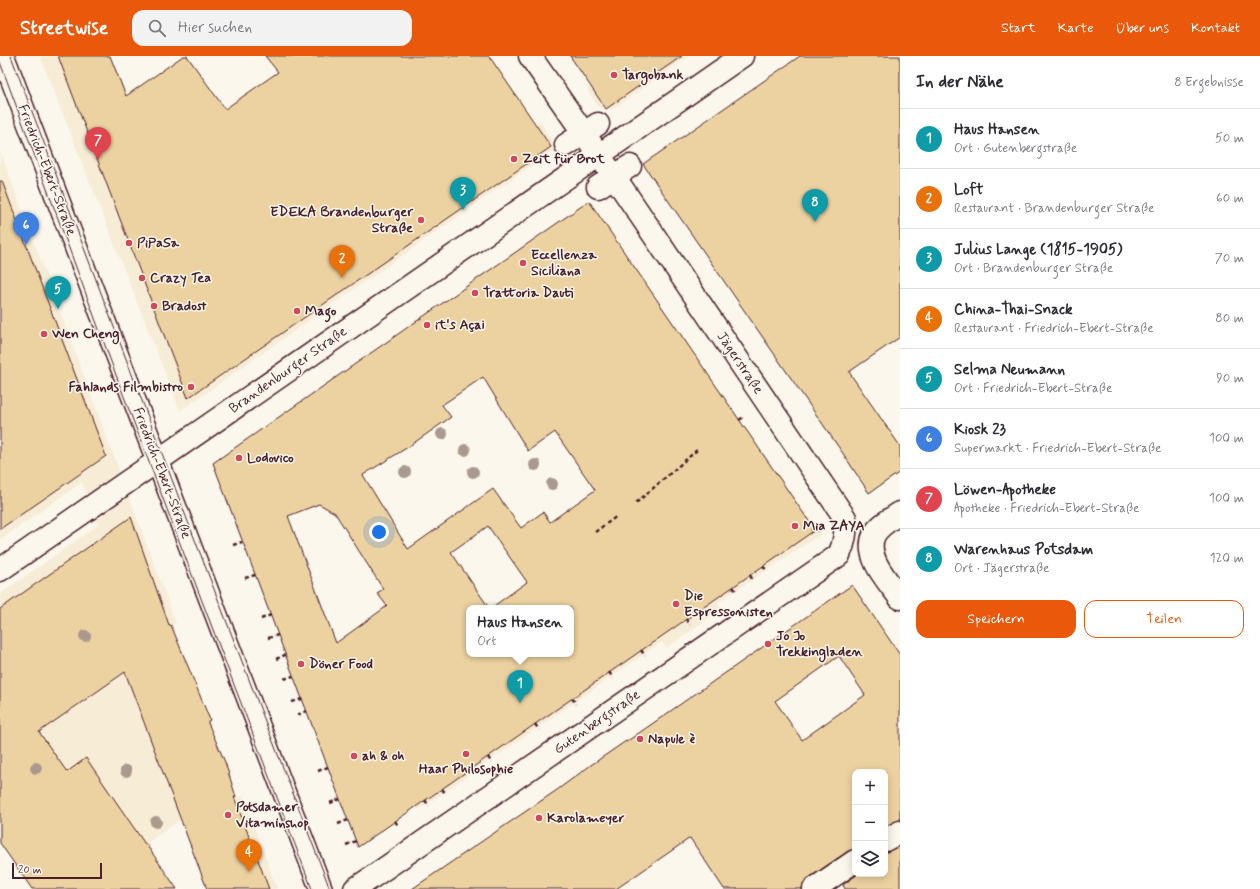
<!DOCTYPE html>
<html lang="de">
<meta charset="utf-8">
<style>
body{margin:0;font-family:Mynerve,sans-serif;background:#f2f2f3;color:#2b2b33}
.controls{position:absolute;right:12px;bottom:12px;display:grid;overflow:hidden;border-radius:8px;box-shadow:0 2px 10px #0003}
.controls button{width:36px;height:36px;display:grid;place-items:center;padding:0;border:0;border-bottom:1px solid #e1e1e2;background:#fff;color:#2b2b33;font:20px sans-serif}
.scale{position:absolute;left:12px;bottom:10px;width:90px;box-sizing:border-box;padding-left:4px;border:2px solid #4a1f2b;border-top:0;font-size:11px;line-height:14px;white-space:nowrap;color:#4a1f2b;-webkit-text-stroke:3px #fbf7ec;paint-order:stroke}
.you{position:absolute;left:379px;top:476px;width:14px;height:14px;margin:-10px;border:3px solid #fff;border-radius:50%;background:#1a73e8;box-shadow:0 0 0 6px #1a73e833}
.badge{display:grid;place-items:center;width:26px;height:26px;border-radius:50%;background:#ea580c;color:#fff;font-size:13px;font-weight:700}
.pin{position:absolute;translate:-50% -33px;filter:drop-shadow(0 1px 2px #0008)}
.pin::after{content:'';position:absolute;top:21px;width:14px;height:12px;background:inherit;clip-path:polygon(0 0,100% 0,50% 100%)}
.popup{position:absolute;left:466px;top:549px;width:108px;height:52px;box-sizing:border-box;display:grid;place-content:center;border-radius:8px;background:#fff;filter:drop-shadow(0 1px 3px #0005);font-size:13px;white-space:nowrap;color:#7c7c81}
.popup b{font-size:15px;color:#2b2b33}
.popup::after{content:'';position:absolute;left:50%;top:100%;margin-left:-8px;border:8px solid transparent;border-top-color:#fff}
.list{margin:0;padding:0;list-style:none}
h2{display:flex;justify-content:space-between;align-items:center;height:52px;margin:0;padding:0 16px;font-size:17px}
h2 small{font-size:13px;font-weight:400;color:#7c7c81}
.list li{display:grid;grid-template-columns:26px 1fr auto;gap:12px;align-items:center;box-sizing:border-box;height:60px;padding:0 16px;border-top:1px solid #e1e1e2}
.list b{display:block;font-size:15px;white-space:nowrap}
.list p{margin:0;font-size:13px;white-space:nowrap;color:#7c7c81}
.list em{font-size:13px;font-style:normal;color:#7c7c81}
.actions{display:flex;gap:8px;padding:12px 16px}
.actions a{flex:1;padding:9px 0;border:1px solid #ea580c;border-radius:12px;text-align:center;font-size:14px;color:#ea580c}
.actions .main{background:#ea580c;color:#fff}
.icon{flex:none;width:22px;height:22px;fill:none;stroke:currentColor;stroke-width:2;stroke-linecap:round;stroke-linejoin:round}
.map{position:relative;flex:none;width:900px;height:833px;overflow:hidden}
header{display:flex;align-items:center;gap:24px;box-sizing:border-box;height:56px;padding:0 20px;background:#ea580c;color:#fff}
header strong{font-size:19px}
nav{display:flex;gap:22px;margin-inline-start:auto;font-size:14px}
.search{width:280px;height:36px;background:#f2f2f3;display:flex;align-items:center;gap:10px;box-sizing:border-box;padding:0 14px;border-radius:12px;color:#7c7c81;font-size:15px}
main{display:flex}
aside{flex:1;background:#fff}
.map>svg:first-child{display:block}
.built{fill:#f7ecd6}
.building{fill:#edd2a1;stroke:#4a1f2b;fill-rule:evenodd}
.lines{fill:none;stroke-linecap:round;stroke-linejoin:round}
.minor-casing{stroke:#4a1f2b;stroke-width:25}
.path{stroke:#4a1f2b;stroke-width:2.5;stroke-dasharray:4 3;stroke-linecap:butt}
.minor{stroke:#fbf7ec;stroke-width:22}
.tram{stroke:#4a1f2b;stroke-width:1}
.tree{fill:#aa998e}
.poi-dot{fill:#d1495b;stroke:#fbf7ec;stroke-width:1.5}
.labels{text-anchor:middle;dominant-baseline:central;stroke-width:3;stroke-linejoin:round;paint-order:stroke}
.poi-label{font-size:14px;font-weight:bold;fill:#4a1f2b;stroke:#fbf7ec;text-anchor:start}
.street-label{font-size:14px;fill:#4a1f2b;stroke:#fbf7ec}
</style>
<header>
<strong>Streetwise</strong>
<div class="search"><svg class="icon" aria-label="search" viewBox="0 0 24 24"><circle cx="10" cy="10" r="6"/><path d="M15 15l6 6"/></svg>Hier suchen</div>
<nav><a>Start</a><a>Karte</a><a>Über uns</a><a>Kontakt</a></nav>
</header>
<main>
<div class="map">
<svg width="900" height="833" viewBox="0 0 900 833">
<rect width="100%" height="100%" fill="#fbf7ec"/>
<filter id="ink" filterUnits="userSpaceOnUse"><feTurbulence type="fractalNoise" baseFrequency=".025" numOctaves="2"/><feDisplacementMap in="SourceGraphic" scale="8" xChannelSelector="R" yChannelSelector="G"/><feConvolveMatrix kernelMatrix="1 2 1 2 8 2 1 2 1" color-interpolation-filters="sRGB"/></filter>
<g filter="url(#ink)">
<!-- built -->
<g class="built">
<polygon points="40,0 81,0 201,298 540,65 556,92 180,355"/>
<polygon points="635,0 689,0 613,53 599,52 587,33"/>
<polygon points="0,95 176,567 171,569 174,573 173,574 183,597 183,599 209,665 211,675 213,676 213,681 235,738 237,741 236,742 243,740 277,833 233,833 181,763 127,801 36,671 0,580 0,538 98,469 82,426 0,484"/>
<polygon points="805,455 821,478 717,547 721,554 666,592 662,586 418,754 408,725"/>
</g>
<!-- building -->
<g class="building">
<polygon points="58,0 110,0 126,40 183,0 187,0 225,53 278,16 265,0 489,0 551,91 188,342"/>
<polygon points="570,0 682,0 606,53"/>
<polygon points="800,0 900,0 900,281 849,316 900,390 900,416 869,437 842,396 643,108"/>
<polygon points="0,125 2,125 106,400 0,473"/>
<path d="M589,145L815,474L358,791L213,407ZM483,321L528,395L555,376L595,434L550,466L543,456L521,472L493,433L408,493L363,419L408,391L451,361L442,349ZM319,448L335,457L383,533L377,537L387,550L336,587L288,460ZM488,470L527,526L491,552H571V598H469V552H489L451,496Z"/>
<polygon points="131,461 169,569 171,569 210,664 208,665 208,667 225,706 236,741 234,741 269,833 207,833 125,616 39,676 67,716 86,702 145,788 146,788 177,833 32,833 0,787 0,553"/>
<path d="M852,529L900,599V764L885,770V716H855V793L848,795L807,823L803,827L802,833H724L690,782L616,833H412L557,734L591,709L626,685V686ZM839,600L865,639L802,684L775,645Z"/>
<polygon points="900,790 900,833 845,833 843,829 858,818 885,818 885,796"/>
</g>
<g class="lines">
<!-- minor casing -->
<g class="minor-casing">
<g id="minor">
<polyline points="3,0 321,833"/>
<polyline points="566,89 598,68"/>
<polyline points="598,131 630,110"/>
<path d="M900,457C891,463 879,469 874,479C864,501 888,525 900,542"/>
<polyline points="0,514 742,0"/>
<polyline points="885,784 900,776"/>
<path d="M355,833L839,499C845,486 846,476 845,462L624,135L530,0"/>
<polyline points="814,833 855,805"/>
</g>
</g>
<!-- path -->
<g class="path">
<polyline points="739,364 744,361"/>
<polyline points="636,447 697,394"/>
<polyline points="811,473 819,475"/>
<polyline points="595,476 617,460"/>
<polyline points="233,489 242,486"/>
<polyline points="763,510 767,515"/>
<polyline points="750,519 753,525"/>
<polyline points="245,522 255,519"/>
<polyline points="733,531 737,536"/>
<polyline points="261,563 271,559"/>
<polyline points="686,563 690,569"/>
<polyline points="268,582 278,579"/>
<polyline points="641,594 645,600"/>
<polyline points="276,603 285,599"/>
<polyline points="609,616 613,622"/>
<polyline points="284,623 293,620"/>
<polyline points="572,642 576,648"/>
<polyline points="292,646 302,643"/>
<polyline points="297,659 307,655"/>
<polyline points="535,668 539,674"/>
<polyline points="488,701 492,707"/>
<polyline points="318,715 328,711"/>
<polyline points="442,733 446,738"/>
<polyline points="425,744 429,750"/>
<polyline points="330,747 340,743"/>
<polyline points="395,765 399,771"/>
<polyline points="338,768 348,764"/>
<polyline points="346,789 356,785"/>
</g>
<!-- minor -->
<use href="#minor" class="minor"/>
<!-- tram -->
<g class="tram">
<polyline points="11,0 190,471 330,833"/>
<polyline points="0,6 123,338 312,833"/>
</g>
</g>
<!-- trees -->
<g class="tree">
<circle cx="442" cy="378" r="6"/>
<circle cx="465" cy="394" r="6"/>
<circle cx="535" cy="409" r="6"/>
<circle cx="405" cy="416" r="6"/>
<circle cx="473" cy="416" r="6"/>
<circle cx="552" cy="428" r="6"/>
<circle cx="85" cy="580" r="6"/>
<circle cx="36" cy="712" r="6"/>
<circle cx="126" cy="715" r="6"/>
<circle cx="156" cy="766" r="6"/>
</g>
</g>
<!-- markers -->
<g class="poi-dot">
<circle cx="614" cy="19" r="4"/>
<circle cx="514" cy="103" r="4"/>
<circle cx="421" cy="164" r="4"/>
<circle cx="129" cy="187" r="4"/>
<circle cx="523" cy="207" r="4"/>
<circle cx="142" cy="222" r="4"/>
<circle cx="475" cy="237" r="4"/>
<circle cx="154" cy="250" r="4"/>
<circle cx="297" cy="255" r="4"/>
<circle cx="427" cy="269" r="4"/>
<circle cx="44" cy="278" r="4"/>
<circle cx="191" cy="331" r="4"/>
<circle cx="239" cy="402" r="4"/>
<circle cx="795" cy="470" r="4"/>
<circle cx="676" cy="548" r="4"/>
<circle cx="768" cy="588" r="4"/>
<circle cx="301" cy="608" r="4"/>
<circle cx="640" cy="683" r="4"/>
<circle cx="466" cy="698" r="4"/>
<circle cx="354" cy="700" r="4"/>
<circle cx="228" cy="759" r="4"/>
<circle cx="539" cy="762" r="4"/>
</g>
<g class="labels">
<!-- poi labels -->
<g class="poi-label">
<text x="622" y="19">Targobank</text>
<text x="522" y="103">Zeit für Brot</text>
<text x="413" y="156" text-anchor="end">EDEKA Brandenburger<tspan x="413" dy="16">Straße</tspan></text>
<text x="137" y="187">PiPaSa</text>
<text x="531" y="199">Eccellenza<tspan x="531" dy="16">Siciliana</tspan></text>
<text x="150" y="222">Crazy Tea</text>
<text x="483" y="237">Trattoria Dauti</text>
<text x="162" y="250">Bradost</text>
<text x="305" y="255">Mago</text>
<text x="435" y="269">it's Açai</text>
<text x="52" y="278">Wen Cheng</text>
<text x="183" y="331" text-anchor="end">Fahlands Filmbistro</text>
<text x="247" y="402">Lodovico</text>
<text x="803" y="470">Mia ZAYA</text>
<text x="684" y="540">Die<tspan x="684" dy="16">Espressonisten</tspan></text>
<text x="776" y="580">Jo Jo<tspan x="776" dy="16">Trekkingladen</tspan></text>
<text x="309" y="608">Döner Food</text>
<text x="648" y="683">Napule è</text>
<text x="362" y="700">ah &amp; oh</text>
<text x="466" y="713" text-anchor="middle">Haar Philosophie</text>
<text x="236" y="751">Potsdamer<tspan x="236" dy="16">Vitaminshop</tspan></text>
<text x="547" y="762">Karolameyer</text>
</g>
<!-- street labels -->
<g class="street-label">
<text transform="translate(47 114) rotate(69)">Friedrich-Ebert-Straße</text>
<text transform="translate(740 307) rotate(56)">Jägerstraße</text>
<text transform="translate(288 314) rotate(-35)">Brandenburger Straße</text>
<text transform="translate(162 417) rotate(69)">Friedrich-Ebert-Straße</text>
<text transform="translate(597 666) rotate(-35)">Gutenbergstraße</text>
</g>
</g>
</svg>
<div class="controls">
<button>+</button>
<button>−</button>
<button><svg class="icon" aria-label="layers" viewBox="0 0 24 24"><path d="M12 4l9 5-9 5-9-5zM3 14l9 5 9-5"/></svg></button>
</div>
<div class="scale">20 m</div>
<div class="you"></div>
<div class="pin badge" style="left:520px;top:647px;background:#0f9aa8">1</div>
<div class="popup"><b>Haus Hansen</b>Ort</div>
<div class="pin badge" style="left:342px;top:222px;background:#e8710a">2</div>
<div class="pin badge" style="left:463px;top:154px;background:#0f9aa8">3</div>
<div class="pin badge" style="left:249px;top:816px;background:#e8710a">4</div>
<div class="pin badge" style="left:58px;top:253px;background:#0f9aa8">5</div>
<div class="pin badge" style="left:26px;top:189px;background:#3f7fe0">6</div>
<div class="pin badge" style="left:98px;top:104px;background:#e0444e">7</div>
<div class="pin badge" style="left:815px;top:166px;background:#0f9aa8">8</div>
</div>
<aside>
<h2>In der Nähe<small>8 Ergebnisse</small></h2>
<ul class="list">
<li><span class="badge" style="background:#0f9aa8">1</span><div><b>Haus Hansen</b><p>Ort · Gutenbergstraße</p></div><em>50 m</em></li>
<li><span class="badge" style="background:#e8710a">2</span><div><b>Loft</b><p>Restaurant · Brandenburger Straße</p></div><em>60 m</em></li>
<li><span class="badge" style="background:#0f9aa8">3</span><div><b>Julius Lange (1815-1905)</b><p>Ort · Brandenburger Straße</p></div><em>70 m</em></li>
<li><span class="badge" style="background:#e8710a">4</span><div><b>China-Thai-Snack</b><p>Restaurant · Friedrich-Ebert-Straße</p></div><em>80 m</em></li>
<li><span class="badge" style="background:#0f9aa8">5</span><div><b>Selma Neumann</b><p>Ort · Friedrich-Ebert-Straße</p></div><em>90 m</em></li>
<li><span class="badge" style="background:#3f7fe0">6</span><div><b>Kiosk 23</b><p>Supermarkt · Friedrich-Ebert-Straße</p></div><em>100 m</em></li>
<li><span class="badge" style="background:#e0444e">7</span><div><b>Löwen-Apotheke</b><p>Apotheke · Friedrich-Ebert-Straße</p></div><em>100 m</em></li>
<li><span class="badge" style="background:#0f9aa8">8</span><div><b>Warenhaus Potsdam</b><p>Ort · Jägerstraße</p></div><em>120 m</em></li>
</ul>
<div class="actions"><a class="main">Speichern</a><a>Teilen</a></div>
</aside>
</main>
